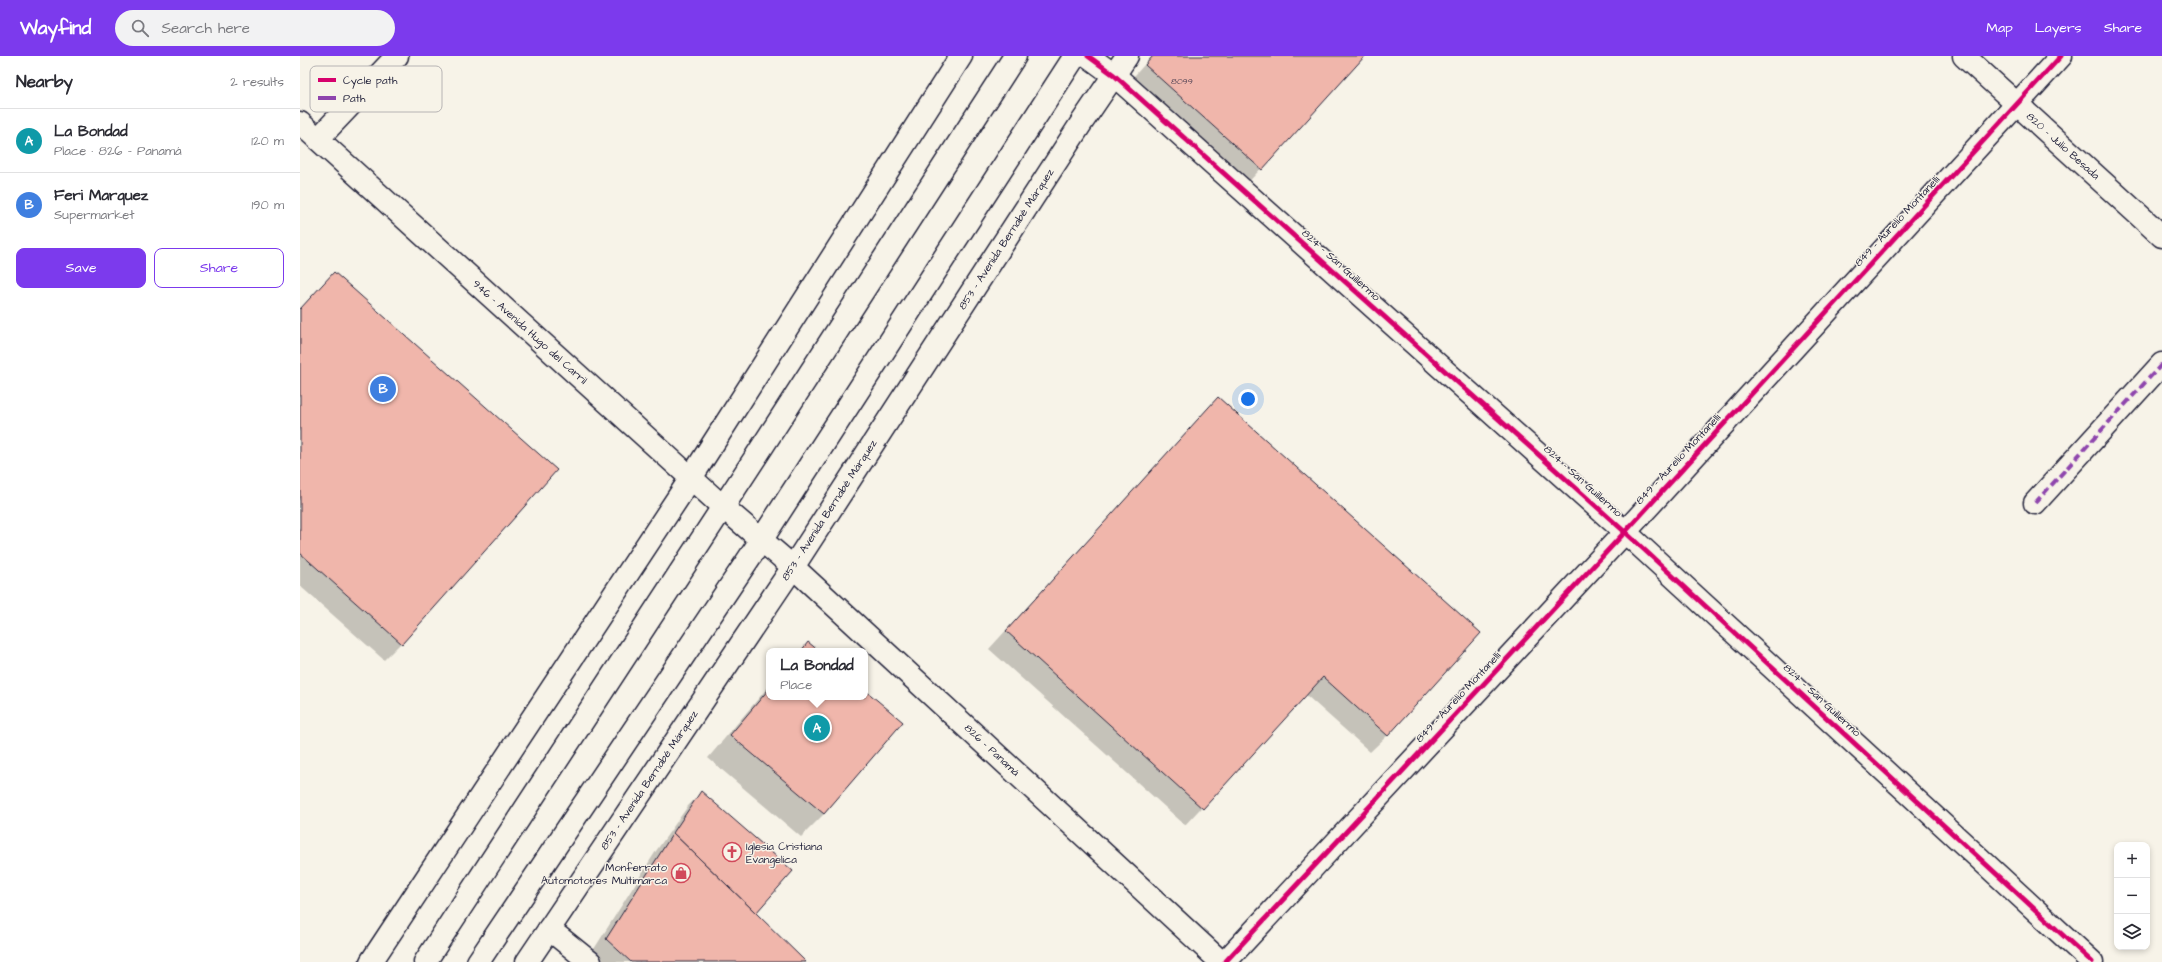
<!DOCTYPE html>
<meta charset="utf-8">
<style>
body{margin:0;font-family:"Architects Daughter",sans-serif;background:#f2f2f3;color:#2b2b33}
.controls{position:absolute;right:12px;bottom:12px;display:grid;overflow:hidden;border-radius:8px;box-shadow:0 2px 6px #0003}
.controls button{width:36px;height:36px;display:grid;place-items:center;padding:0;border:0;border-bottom:1px solid #e1e1e2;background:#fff;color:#2b2b33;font:20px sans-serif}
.you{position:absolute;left:948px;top:343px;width:14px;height:14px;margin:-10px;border:3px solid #fff;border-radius:50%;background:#1a73e8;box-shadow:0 0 0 6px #1a73e833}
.badge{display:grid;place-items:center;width:26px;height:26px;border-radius:50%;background:#7c3aed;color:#fff;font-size:13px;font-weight:700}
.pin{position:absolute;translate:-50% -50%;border:2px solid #fff;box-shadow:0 1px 4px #0006}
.popup{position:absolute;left:466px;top:592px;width:102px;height:52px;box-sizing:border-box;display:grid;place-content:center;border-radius:8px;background:#fff;filter:drop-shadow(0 1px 3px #0005);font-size:13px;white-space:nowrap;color:#7c7c81}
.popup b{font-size:15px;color:#2b2b33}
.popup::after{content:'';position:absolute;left:50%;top:100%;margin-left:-8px;border:8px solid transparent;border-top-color:#fff}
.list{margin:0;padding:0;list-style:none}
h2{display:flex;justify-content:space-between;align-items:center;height:52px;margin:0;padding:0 16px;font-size:17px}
h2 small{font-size:13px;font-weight:400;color:#7c7c81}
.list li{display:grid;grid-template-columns:26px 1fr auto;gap:12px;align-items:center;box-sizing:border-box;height:64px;padding:0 16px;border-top:1px solid #e1e1e2}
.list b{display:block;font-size:15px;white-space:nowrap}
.list p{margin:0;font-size:13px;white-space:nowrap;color:#7c7c81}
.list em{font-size:13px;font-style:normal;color:#7c7c81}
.actions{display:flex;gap:8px;padding:12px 16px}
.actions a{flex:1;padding:9px 0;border:1px solid #7c3aed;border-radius:8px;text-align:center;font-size:14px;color:#7c3aed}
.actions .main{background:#7c3aed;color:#fff}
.icon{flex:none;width:22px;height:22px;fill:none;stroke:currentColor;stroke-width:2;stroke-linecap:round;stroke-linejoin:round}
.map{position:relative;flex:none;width:1862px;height:906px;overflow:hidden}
header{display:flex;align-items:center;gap:24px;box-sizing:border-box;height:56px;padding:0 20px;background:#7c3aed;color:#fff}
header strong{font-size:19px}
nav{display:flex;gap:22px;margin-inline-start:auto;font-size:14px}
.search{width:280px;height:36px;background:#f2f2f3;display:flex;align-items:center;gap:10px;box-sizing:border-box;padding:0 14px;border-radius:22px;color:#7c7c81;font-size:15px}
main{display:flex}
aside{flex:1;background:#fff}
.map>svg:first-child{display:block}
.shadow{fill:#0003}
.building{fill:#f0b6ab;stroke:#22223b}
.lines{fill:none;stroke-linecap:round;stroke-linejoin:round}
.street-casing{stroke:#22223b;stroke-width:25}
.secondary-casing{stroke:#22223b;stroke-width:25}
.primary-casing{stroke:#22223b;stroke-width:25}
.street{stroke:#f7f3e8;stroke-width:22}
.secondary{stroke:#f7f3e8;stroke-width:22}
.primary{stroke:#f7f3e8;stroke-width:22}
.quiet{stroke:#8e44ad;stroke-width:4;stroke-dasharray:8 4;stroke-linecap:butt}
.cycleway-casing{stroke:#f7f3e8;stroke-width:8}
.cycleway{stroke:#d6006c;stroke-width:5}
.labels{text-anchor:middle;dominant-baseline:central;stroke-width:3;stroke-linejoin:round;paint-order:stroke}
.number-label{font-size:9px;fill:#564757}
.street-label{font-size:11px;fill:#22223b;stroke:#f7f3e8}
.poi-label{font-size:11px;fill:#22223b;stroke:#f7f3e8;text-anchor:start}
.key{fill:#f7f3e8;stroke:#b7b4b4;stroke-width:1}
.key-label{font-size:11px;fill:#22223b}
</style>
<header>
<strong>Wayfind</strong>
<div class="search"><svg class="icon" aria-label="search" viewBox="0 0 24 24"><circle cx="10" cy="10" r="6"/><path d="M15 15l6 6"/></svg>Search here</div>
<nav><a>Map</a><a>Layers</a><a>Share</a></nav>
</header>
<main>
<aside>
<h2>Nearby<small>2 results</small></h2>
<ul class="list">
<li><span class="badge" style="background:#0f9aa8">A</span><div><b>La Bondad</b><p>Place · 826 - Panamá</p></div><em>120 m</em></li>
<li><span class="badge" style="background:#3f7fe0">B</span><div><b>Feri Marquez</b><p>Supermarket</p></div><em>190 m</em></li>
</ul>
<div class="actions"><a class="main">Save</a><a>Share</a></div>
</aside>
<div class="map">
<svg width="1862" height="906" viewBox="0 0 1862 906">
<rect width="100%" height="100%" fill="#f7f3e8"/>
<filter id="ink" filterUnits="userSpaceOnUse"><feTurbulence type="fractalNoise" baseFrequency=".025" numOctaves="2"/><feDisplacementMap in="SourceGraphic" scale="8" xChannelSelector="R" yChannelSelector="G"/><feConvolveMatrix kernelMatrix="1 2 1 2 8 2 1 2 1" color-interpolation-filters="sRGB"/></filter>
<g filter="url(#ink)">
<!-- shadow -->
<g class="shadow">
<polygon points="852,0 1064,0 944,131 828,27"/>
<polygon points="34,217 101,587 84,604 0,530 0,253"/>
<polygon points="918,342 1088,679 1070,696 1006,639 885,769 689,593"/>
<polygon points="469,630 469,641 565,641 565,635 602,666 524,758 501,781 408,702"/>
<polygon points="401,737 454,857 505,906 294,906 289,901 356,795 388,750"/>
</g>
<!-- building -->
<g class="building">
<polygon points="853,0 1065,0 962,114 845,9"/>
<polygon points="34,216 257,414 102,588 0,497 0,253"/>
<polygon points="918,341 1181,577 1088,680 1023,621 903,753 706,575"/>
<polygon points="508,586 519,595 501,595"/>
<polygon points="469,633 469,641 565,641 565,634 603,666 524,758 430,679"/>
<polygon points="401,735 493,815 456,857 373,777"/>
<polygon points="373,777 456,857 506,906 331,906 306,883"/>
</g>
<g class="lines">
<!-- street casing -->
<g class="street-casing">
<g id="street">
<polyline points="788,0 814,19 1325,476 1792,906"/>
<polyline points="1664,0 1862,180"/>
<polyline points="18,83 97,0"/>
<polyline points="1735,447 1862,308"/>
<polyline points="249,873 290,906"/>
<polyline points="925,906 1325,476 1761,0"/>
</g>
</g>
<!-- secondary casing -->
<g class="secondary-casing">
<g id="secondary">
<polyline points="0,67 423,451 493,511 921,906"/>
<polyline points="71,906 391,422 661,0"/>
<polyline points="227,906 493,511 782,66 827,0"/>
</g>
</g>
<!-- primary casing -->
<g class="primary-casing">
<g id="primary">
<polyline points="125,906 455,402 715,0"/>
<polyline points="178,906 462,483 775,0"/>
</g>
</g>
<!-- street -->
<use href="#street" class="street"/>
<!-- secondary -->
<use href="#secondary" class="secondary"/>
<!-- primary -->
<use href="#primary" class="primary"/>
<!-- quiet -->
<polyline class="quiet" points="1735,447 1862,308"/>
<!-- cycleway casing -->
<g class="cycleway-casing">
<g id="cycleway">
<polyline points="788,0 814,19 1325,476 1792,906"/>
<polyline points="925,906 1325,476 1761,0"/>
</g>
</g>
<!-- cycleway -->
<use href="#cycleway" class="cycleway"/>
</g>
</g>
<!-- icons -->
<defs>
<g id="church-ring" transform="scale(1)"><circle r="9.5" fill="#f7f3e8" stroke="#d1495b" stroke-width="1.5"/><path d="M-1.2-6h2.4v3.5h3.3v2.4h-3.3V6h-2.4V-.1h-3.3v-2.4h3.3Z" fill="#d1495b"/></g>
<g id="shop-ring" transform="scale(1)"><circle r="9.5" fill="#f7f3e8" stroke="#d1495b" stroke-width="1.5"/><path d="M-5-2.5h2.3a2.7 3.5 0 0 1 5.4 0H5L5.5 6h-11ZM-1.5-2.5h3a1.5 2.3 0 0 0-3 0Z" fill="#d1495b"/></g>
</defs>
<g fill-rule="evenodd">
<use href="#church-ring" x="432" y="796"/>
<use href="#shop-ring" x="381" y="817"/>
</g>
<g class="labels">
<!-- number labels -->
<g class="number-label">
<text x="882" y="25">8099</text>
</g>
<!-- street labels -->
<g class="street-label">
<text transform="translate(1763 90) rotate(42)">820 - Julio Besada</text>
<text transform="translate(1597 165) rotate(-47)">849 - Aurelio Montanelli</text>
<text transform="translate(706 183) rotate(-57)">853 - Avenida Bernabé Márquez</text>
<text transform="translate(1041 209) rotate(42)">824 - San Guillermo</text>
<text transform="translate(230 276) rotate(42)">946 - Avenida Hugo del Carril</text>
<text transform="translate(1378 403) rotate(-47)">849 - Aurelio Montanelli</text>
<text transform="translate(1283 425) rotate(42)">824 - San Guillermo</text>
<text transform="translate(529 454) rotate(-57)">853 - Avenida Bernabé Márquez</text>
<text transform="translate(1158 641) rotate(-47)">849 - Aurelio Montanelli</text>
<text transform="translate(1522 644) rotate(43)">824 - San Guillermo</text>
<text transform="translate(692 694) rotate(43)">826 - Panamá</text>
<text transform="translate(349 724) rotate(-56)">853 - Avenida Bernabé Márquez</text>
</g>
<!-- poi labels -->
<g class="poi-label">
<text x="446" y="790">Iglesia Cristiana<tspan x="446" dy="13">Evangelica</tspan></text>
<text x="367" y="811" text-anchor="end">Monferrato<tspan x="367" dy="13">Automotores Multimarca</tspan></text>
</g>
</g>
<!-- legend -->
<rect x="10" y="10" width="132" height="46" rx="6" class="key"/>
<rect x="18" y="22" width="18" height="4" fill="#d6006c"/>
<rect x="18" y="40" width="18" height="4" fill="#8e44ad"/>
<g class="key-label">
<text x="43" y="28">Cycle path</text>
<text x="43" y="46">Path</text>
</g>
</svg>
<div class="controls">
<button>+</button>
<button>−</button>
<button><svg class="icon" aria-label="layers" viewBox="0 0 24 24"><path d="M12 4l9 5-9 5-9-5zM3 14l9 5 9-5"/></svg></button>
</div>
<div class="you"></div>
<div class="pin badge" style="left:517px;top:672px;background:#0f9aa8">A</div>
<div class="popup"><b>La Bondad</b>Place</div>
<div class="pin badge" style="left:83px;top:333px;background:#3f7fe0">B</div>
</div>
</main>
